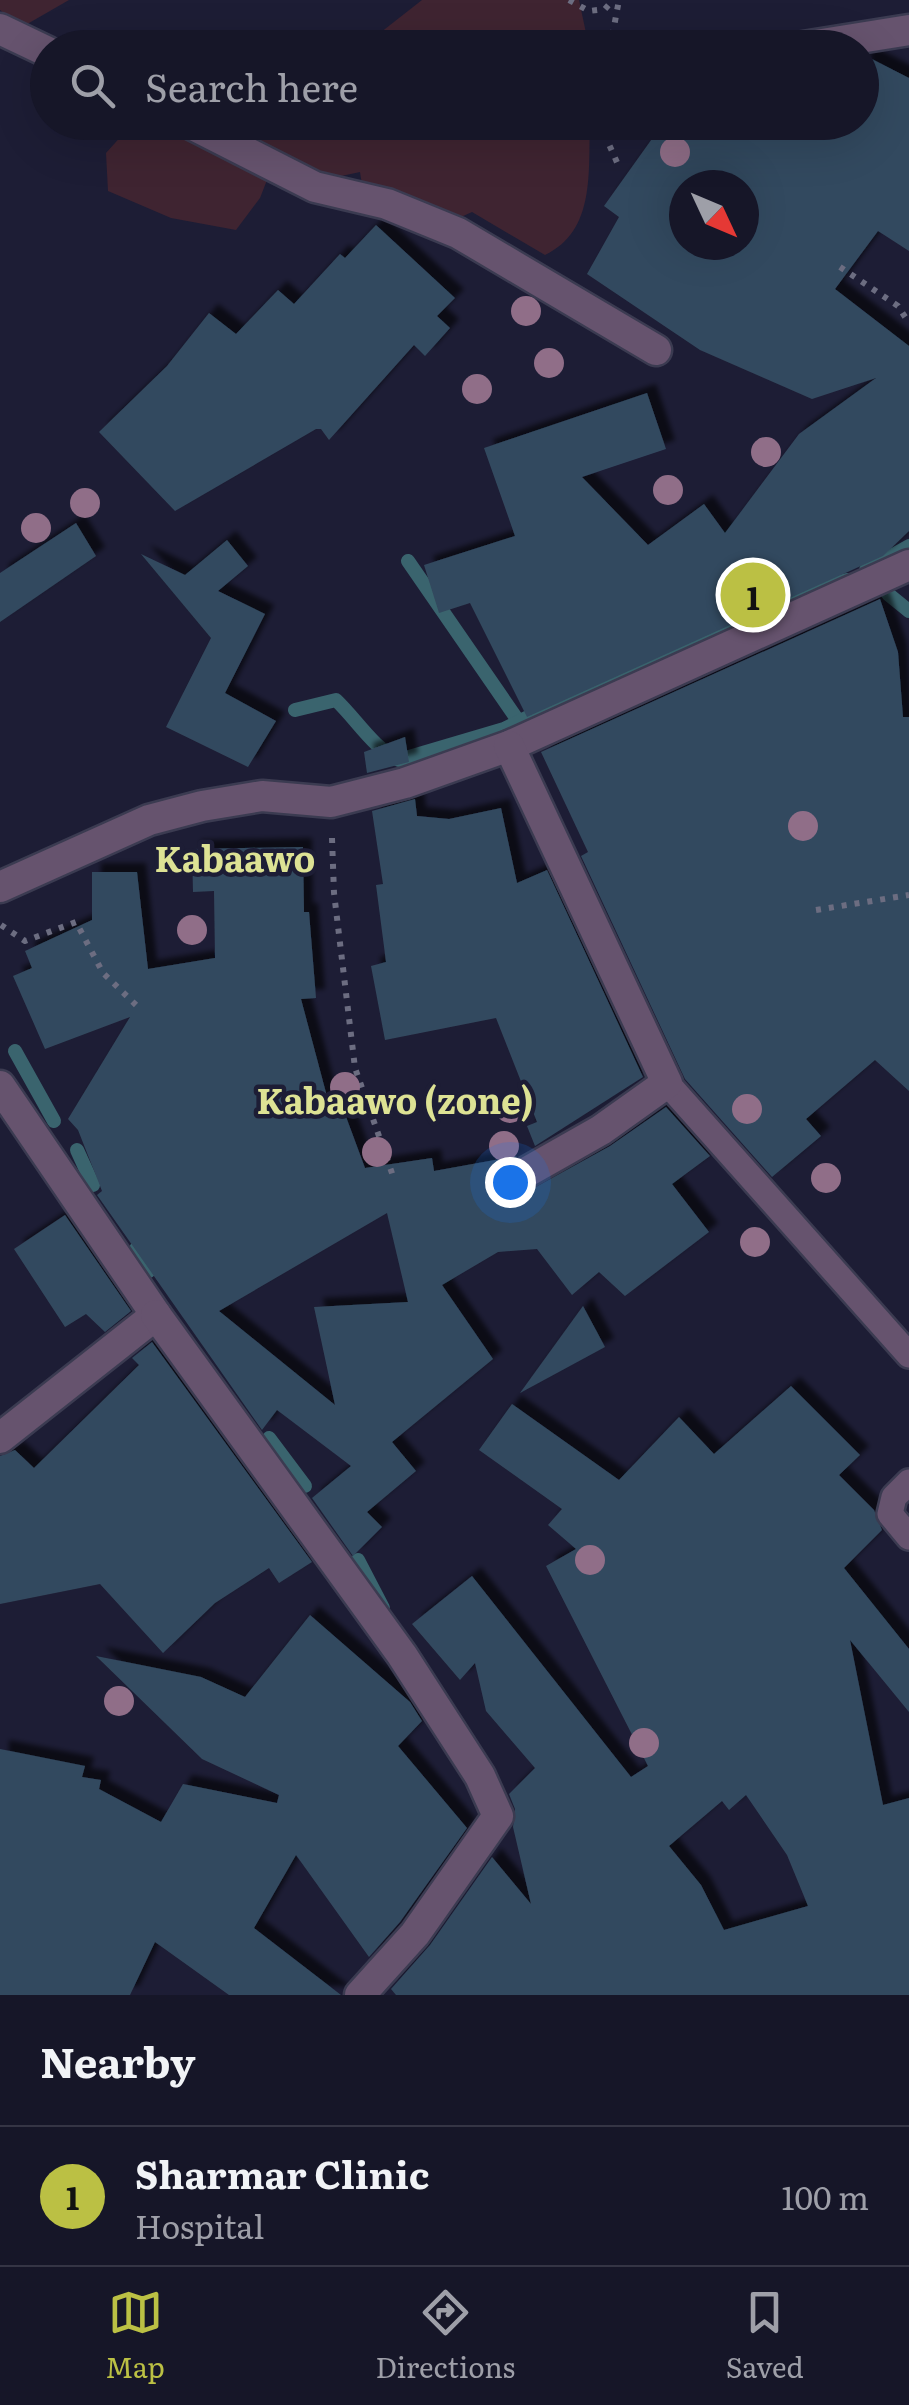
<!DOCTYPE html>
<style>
body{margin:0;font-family:Literata,serif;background:#232334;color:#f1f3f6}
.compass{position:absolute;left:669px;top:170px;width:90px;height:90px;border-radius:50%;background:#161628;box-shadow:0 10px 40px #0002;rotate:134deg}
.you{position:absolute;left:510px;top:1182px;width:35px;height:35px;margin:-25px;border:8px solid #fff;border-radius:50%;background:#1a73e8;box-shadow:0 0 0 15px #1a73e833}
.badge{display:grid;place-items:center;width:65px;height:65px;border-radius:50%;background:#bbc044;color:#111;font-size:32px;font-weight:700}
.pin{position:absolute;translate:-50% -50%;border:5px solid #fff;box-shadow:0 2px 10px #0006}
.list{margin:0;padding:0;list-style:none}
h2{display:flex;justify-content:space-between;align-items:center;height:130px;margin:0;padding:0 40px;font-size:42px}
h2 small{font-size:32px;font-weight:400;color:#9e9fa8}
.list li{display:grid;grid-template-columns:65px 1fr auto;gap:30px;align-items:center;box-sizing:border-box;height:140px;padding:0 40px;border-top:2px solid #353545}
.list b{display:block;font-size:38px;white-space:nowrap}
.list p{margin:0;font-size:32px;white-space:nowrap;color:#9e9fa8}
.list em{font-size:32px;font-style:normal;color:#9e9fa8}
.icon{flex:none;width:55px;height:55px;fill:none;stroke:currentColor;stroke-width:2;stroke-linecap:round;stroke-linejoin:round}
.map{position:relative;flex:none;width:909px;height:1995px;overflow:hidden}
.search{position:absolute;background:#161628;box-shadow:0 10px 40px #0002;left:30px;right:30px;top:30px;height:110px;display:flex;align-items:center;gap:25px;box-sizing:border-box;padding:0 35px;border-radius:55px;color:#9e9fa8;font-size:38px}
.sheet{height:270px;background:#161628}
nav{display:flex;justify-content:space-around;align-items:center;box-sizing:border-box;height:140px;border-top:2px solid #353545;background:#161628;font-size:28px;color:#9e9fa8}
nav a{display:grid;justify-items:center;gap:5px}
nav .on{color:#bbc044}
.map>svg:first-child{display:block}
.green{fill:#3f2431}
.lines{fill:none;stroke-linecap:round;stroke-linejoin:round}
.stream{stroke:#3a646e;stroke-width:14}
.building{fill:#33495e;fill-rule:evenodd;filter:url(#shadow)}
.lane-casing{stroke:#3b3b51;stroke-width:30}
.street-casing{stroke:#3b3b51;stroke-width:35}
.path{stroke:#6c6d81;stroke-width:6;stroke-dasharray:5 8;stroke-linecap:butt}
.lane{stroke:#66536e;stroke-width:25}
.street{stroke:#66536e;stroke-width:30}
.tree{fill:#906e88}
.labels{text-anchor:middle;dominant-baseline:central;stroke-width:9;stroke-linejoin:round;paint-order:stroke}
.quarter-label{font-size:35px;font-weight:bold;fill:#dde294;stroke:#1d1d35}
</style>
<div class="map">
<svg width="909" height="1995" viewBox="0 0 909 1995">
<defs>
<filter id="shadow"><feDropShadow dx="9" dy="-9" stdDeviation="2.5" flood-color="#0009"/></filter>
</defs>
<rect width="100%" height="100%" fill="#1d1d35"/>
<!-- green -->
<g class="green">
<polygon points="0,0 69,0 22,27 0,10"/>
<polygon points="422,0 579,0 589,47 362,47"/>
<path d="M133,123H590C588,171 596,231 545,255L472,212L428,232L366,211L360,172L323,180L278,152L260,198L236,230L171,218L108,191L106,153Z"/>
</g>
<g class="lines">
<!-- stream -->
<g class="stream">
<polyline points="408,561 519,722"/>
<polyline points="866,570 909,546"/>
<polyline points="888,594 909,611"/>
<path d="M295,710L336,700C358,721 372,747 399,760L504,729L554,704L651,667L784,597L847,580"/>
<polyline points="15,1051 54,1121"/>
<polyline points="77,1150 93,1185"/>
<polyline points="136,1249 149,1271"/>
<polyline points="269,1438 305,1486"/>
<polyline points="358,1560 383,1608"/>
</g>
</g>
<!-- building -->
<g class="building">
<path d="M866,56L909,78V251L878,231L835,289L909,346V531L883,556L527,717L470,603L439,613L424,565L515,536L484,448L647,393L666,449L582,477L648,545L704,504L725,533L799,434L876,378L812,399L700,350L587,274L619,217L604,206L664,122H862V57ZM684,185H744V245H684Z"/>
<polygon points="376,225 455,298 437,316 450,328 425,356 414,345 329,440 321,429 316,429 175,511 99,432 167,366 209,313 236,334 278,290 294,304 340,254 345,258"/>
<polygon points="76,523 96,556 0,622 0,573"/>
<polygon points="227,540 248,566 218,591 265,614 225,693 276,721 248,767 166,727 211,638 141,554 185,575"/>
<polygon points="880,599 898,652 903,717 909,717 909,1091 875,1060 806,1119 821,1136 772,1177 685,1079 581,856 588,852 541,752"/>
<polygon points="405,737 409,762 367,773 364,752"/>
<polygon points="415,799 417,816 449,819 501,808 517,883 547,870 643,1077 535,1146 527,1126 537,1122 496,1018 385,1040 371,966 386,962 376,885 383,884 372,811"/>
<path d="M303,847L304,912H309L316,998L301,999L333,1119L345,1114L365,1168L432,1158L434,1171L517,1156L494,1169L485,1184L488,1195L505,1204L610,1146L666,1107L710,1156L672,1184L709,1232L625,1296L599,1272L572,1295L537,1249L498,1252L442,1285L493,1359L392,1442L416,1471L367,1512L382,1527L353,1556L312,1498L351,1466L277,1410L262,1430L97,1195L102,1191L78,1130L68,1119L130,1017L45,1049L13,976L32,968L25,951L92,920V872H137L148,969L215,958L214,891L193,892L192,849ZM387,1213L408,1302L314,1307L335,1405L219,1311Z"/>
<polygon points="65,1215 131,1311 105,1332 86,1314 65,1327 14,1249"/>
<polygon points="583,1306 605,1347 520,1393"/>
<polygon points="152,1342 312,1562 279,1583 269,1568 215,1603 163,1653 100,1584 0,1604 0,1456 15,1450 34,1468 139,1365 132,1358"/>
<path d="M791,1386L860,1455L839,1475L874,1510L882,1530L844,1568L909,1649V1712L850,1640L883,1805L909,1798V1995H396L391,1989L430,1945L492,1857L531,1904L513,1827L515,1809L509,1794L535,1768L486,1711L475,1663L460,1680L412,1624L472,1576L631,1777L648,1766L546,1566L576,1549L548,1525L562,1509L479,1450L512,1404L619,1480L679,1417L714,1454ZM746,1795L787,1855L808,1906L724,1930L701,1885L669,1846L722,1801L729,1810Z"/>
<polygon points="310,1615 410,1702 422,1721 398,1746 467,1828 400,1922 369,1957 296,1855 254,1928 341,1995 229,1995 155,1942 130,1995 0,1995 0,1749 85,1766 82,1777 101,1780 99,1789 161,1822 183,1784 277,1803 279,1795 202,1759 96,1656 201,1677 245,1697"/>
</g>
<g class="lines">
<!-- lane casing -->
<g class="lane-casing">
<g id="lane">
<polyline points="667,1083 909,1355"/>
<polyline points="909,1482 894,1497 890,1514 909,1537"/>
</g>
</g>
<!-- street casing -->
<g class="street-casing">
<g id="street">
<polyline points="0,29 48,52"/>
<polyline points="797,48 909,30"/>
<polyline points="187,122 315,187 387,204 458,233 656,350"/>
<polyline points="0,887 149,820 202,806 262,796 331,802 405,783 509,746 909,565"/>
<polyline points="0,1086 156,1315 0,1438"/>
<polyline points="504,1185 601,1130 667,1083 509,746"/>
<polyline points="156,1315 402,1655 480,1776 498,1816 415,1934 360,1995"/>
</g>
</g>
<!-- path -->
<g class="path">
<polyline points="569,0 589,11 605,9 613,0"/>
<polyline points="610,48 619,0"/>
<polyline points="599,122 620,169"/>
<polyline points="840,267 898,306 909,323"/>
<polyline points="332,838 334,893 355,1068 393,1176"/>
<polyline points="816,910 909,895"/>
<polyline points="1,925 25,941 76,922 103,973 136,1005"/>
</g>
<!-- lane -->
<use href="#lane" class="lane"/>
<!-- street -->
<use href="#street" class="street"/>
</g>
<!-- trees -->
<g class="tree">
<circle cx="675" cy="152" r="15"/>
<circle cx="526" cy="311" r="15"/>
<circle cx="549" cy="363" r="15"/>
<circle cx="477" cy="389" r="15"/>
<circle cx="766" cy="452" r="15"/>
<circle cx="668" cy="490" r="15"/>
<circle cx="85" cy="503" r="15"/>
<circle cx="36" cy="528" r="15"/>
<circle cx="803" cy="826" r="15"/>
<circle cx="192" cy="930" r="15"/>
<circle cx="345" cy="1087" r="15"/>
<circle cx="510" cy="1108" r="15"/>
<circle cx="747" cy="1109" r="15"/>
<circle cx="504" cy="1146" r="15"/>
<circle cx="377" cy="1152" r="15"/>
<circle cx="826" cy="1178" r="15"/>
<circle cx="755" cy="1242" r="15"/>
<circle cx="590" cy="1560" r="15"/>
<circle cx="119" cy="1701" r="15"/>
<circle cx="644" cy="1743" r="15"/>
</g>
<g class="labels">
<!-- quarter labels -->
<g class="quarter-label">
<text x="235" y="857">Kabaawo</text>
<text x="395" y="1099">Kabaawo (zone)</text>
</g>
</g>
</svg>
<svg class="compass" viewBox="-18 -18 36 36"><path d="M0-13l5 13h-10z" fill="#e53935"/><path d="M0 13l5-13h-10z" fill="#9e9fa8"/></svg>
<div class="you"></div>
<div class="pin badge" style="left:753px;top:595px">1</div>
<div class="search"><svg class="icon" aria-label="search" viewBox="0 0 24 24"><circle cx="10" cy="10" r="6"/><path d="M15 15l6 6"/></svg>Search here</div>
</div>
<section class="sheet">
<h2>Nearby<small></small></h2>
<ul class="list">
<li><span class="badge">1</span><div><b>Sharmar Clinic</b><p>Hospital</p></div><em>100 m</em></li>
</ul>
</section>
<nav>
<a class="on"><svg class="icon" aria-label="map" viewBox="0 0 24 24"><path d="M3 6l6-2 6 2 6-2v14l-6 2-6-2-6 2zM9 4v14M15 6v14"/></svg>Map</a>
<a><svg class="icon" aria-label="directions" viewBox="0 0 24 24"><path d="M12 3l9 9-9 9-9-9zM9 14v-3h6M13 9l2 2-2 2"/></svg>Directions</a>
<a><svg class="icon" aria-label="saved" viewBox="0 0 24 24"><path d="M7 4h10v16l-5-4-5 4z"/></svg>Saved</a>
</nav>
